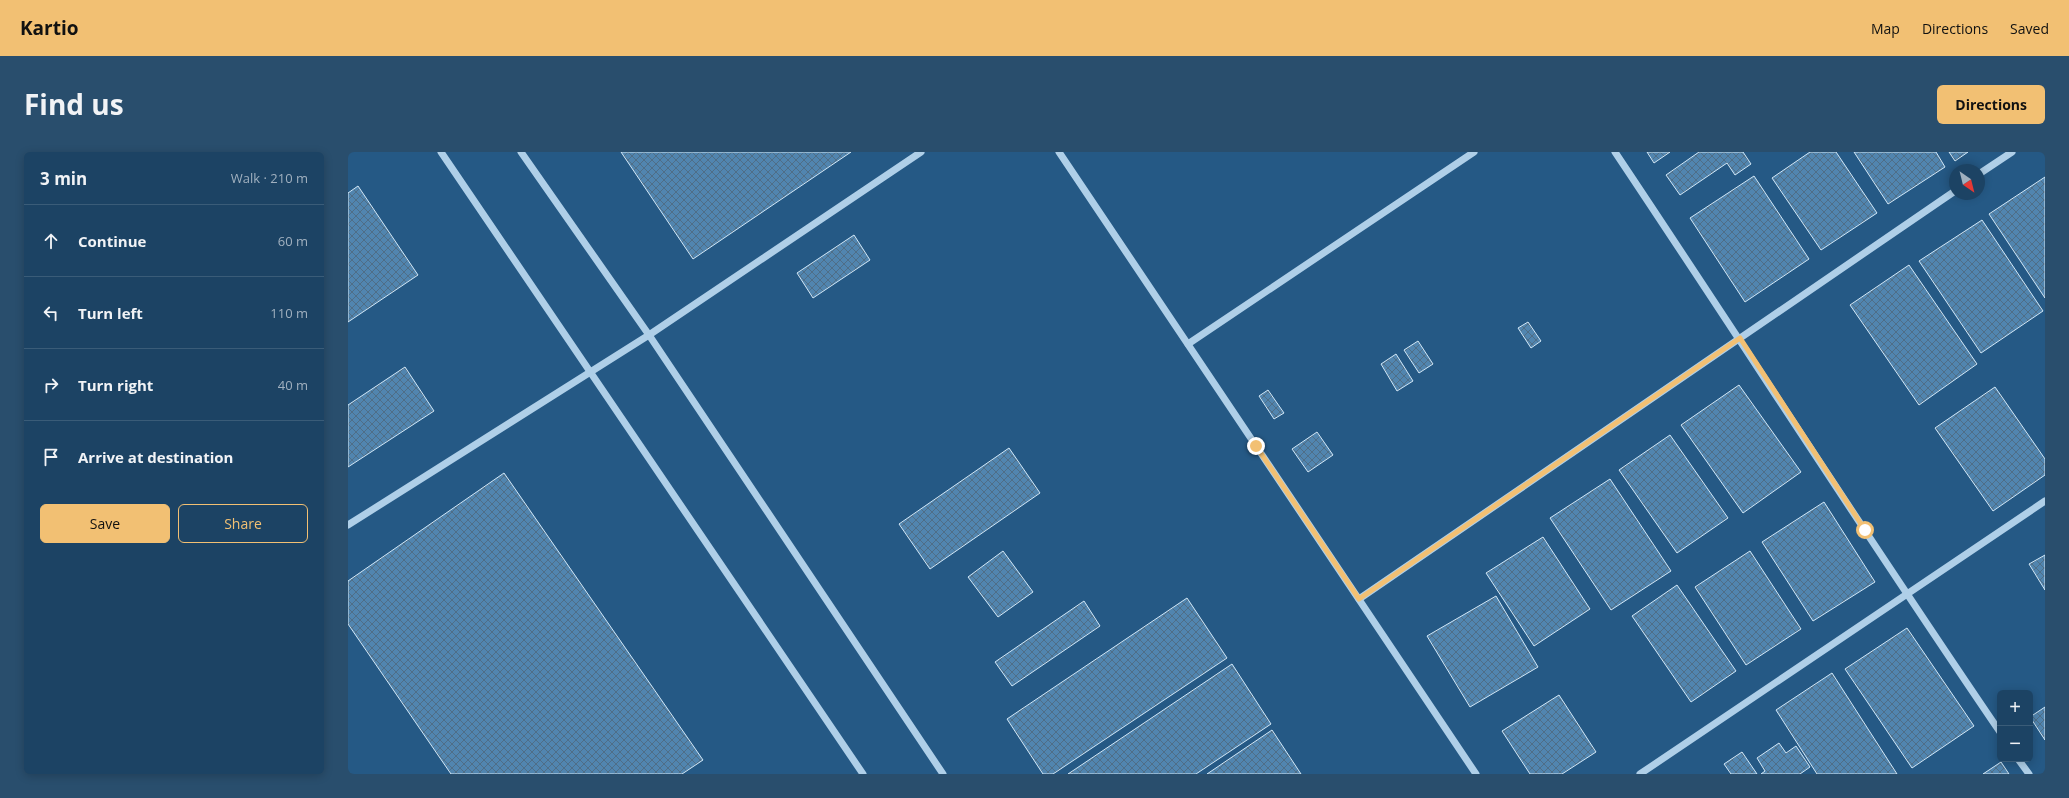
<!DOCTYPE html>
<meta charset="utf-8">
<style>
body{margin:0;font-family:"Open Sans",sans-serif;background:#294e6d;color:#f1f3f6}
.controls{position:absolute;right:12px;bottom:12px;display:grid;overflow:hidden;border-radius:6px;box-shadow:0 2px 10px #0003}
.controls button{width:36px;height:36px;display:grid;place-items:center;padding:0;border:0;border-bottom:1px solid #3a5c78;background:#1c4364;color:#f1f3f6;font:20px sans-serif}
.compass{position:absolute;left:1601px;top:12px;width:36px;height:36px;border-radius:50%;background:#1c4364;box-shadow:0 2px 10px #0003;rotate:145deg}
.stop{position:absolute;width:12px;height:12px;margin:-9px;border:3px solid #f2c073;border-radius:50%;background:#fff}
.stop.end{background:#f2c073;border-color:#fff;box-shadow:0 1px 4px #0008}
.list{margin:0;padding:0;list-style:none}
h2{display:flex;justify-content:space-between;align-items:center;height:52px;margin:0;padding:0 16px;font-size:17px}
h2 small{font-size:13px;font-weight:400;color:#a0b0bf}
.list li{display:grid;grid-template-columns:26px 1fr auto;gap:12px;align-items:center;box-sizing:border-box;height:72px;padding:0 16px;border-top:1px solid #3a5c78}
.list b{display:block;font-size:15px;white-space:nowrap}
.list em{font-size:13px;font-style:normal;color:#a0b0bf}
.actions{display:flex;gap:8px;padding:12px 16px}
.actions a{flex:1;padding:9px 0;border:1px solid #f2c073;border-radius:6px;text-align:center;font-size:14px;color:#f2c073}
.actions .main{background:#f2c073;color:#111}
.icon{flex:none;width:22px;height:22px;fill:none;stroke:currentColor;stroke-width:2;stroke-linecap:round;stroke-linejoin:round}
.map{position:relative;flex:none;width:1697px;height:622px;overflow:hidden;border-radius:6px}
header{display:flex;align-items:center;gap:24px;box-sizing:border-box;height:56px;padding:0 20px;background:#f2c073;color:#111}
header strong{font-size:19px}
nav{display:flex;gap:22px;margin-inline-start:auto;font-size:14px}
.intro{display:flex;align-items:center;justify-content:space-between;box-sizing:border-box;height:96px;padding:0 24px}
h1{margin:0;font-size:28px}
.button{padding:10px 18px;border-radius:6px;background:#f2c073;color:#111;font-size:14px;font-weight:700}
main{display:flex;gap:24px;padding:0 24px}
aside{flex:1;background:#1c4364;border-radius:6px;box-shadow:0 2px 10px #0003}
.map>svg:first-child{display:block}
.building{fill:url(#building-cross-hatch);stroke:#d2e7f6}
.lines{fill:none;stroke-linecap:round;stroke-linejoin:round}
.minor{stroke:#afcfe8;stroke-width:7}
.route{stroke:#f2c073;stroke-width:5}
</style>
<header>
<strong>Kartio</strong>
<nav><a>Map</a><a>Directions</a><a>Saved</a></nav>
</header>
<div class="intro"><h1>Find us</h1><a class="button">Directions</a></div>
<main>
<aside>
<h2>3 min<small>Walk · 210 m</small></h2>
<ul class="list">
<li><svg class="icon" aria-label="ahead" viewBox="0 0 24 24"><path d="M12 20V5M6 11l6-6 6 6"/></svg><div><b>Continue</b></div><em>60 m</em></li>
<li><svg class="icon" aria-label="left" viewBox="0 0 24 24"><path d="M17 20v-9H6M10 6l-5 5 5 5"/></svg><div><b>Turn left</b></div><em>110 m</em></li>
<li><svg class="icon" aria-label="right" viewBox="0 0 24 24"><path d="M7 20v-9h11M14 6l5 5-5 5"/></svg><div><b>Turn right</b></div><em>40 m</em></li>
<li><svg class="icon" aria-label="arrive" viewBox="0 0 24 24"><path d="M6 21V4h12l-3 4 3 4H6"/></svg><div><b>Arrive at destination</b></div></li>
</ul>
<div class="actions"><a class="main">Save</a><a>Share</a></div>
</aside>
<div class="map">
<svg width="1697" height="622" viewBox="0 0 1697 622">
<defs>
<pattern id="building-cross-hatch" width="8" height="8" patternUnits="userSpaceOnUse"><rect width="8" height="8" fill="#5185af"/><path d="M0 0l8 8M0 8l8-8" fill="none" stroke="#4f6e87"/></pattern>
</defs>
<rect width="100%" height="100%" fill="#255985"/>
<!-- building -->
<g class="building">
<polygon points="273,0 503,0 345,107"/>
<polygon points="1299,0 1322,0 1306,11"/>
<polygon points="1351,0 1395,0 1403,12 1387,23 1379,11 1332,43 1318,23"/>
<polygon points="1462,0 1488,0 1529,61 1473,98 1424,26"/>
<polygon points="1506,0 1588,0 1597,15 1540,52"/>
<polygon points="1601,0 1620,0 1607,9"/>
<polygon points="1406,24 1461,107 1397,150 1342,66"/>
<polygon points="1697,25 1697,146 1641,62"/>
<polygon points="10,34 70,123 0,170 0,41"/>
<polygon points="1634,68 1695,159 1633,201 1571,109"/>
<polygon points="506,83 522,108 465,146 449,121"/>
<polygon points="1561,113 1629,212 1571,253 1502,153"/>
<polygon points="1180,170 1193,189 1183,196 1170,176"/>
<polygon points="1070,189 1085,212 1071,221 1056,198"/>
<polygon points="1048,202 1065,229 1049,239 1033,212"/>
<polygon points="57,215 86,259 0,315 0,253"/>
<polygon points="1391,233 1453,320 1395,361 1333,273"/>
<polygon points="1647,235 1697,307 1697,323 1645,359 1587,276"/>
<polygon points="920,238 936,261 926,267 911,244"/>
<polygon points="969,280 985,303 960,320 944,297"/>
<polygon points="1322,283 1380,366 1329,401 1271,318"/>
<polygon points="661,296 692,341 582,417 551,372"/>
<polygon points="156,321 355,608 334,622 103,622 0,472 0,429"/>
<polygon points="1262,327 1323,419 1263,458 1202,366"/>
<polygon points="1476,350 1527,430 1465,469 1414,390"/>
<polygon points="1195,385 1242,457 1186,494 1138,421"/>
<polygon points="655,399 685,440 650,465 620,425"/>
<polygon points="1402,399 1453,477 1398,513 1347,435"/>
<polygon points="1697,403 1697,438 1681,412"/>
<polygon points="1329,433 1388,519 1343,550 1284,464"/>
<polygon points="1148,444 1190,515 1122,555 1079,484"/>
<polygon points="839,446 879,506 705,622 695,622 659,567"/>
<polygon points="736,449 752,474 664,534 647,510"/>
<polygon points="1559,476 1626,574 1564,616 1497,517"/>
<polygon points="884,512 923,572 848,622 720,622"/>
<polygon points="1484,521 1549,622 1469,622 1428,558"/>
<polygon points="1211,543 1248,600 1214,622 1182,622 1154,579"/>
<polygon points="1697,555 1697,588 1682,565"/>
<polygon points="924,578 953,622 859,622"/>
<polygon points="1431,591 1438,601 1448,594 1462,615 1452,622 1413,622 1417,619 1409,606"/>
<polygon points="1394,600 1409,622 1383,622 1376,612"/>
<polygon points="1653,610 1661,622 1635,622"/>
</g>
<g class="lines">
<!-- minor -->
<g class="minor">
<polyline points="93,0 515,622"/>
<polyline points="173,0 301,183 595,622"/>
<polyline points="711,0 1128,622"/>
<path d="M1267,0C1396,193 1521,388 1652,580"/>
<polyline points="1631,22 1664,0"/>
<polyline points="840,192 1126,0"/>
<polyline points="0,373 301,183 573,0"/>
<polyline points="1011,447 1607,39"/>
<polyline points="1670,607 1681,622"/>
<polyline points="1292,622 1697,349"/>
</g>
</g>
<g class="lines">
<!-- route -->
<polyline class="route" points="908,294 1011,447 1392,186 1517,378"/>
</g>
</svg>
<div class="controls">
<button>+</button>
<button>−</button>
</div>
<svg class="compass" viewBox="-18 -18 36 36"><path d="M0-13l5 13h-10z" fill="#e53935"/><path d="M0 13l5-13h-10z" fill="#a0b0bf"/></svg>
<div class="stop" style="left:1517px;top:378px"></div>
<div class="stop end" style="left:908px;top:294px"></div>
</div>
</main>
